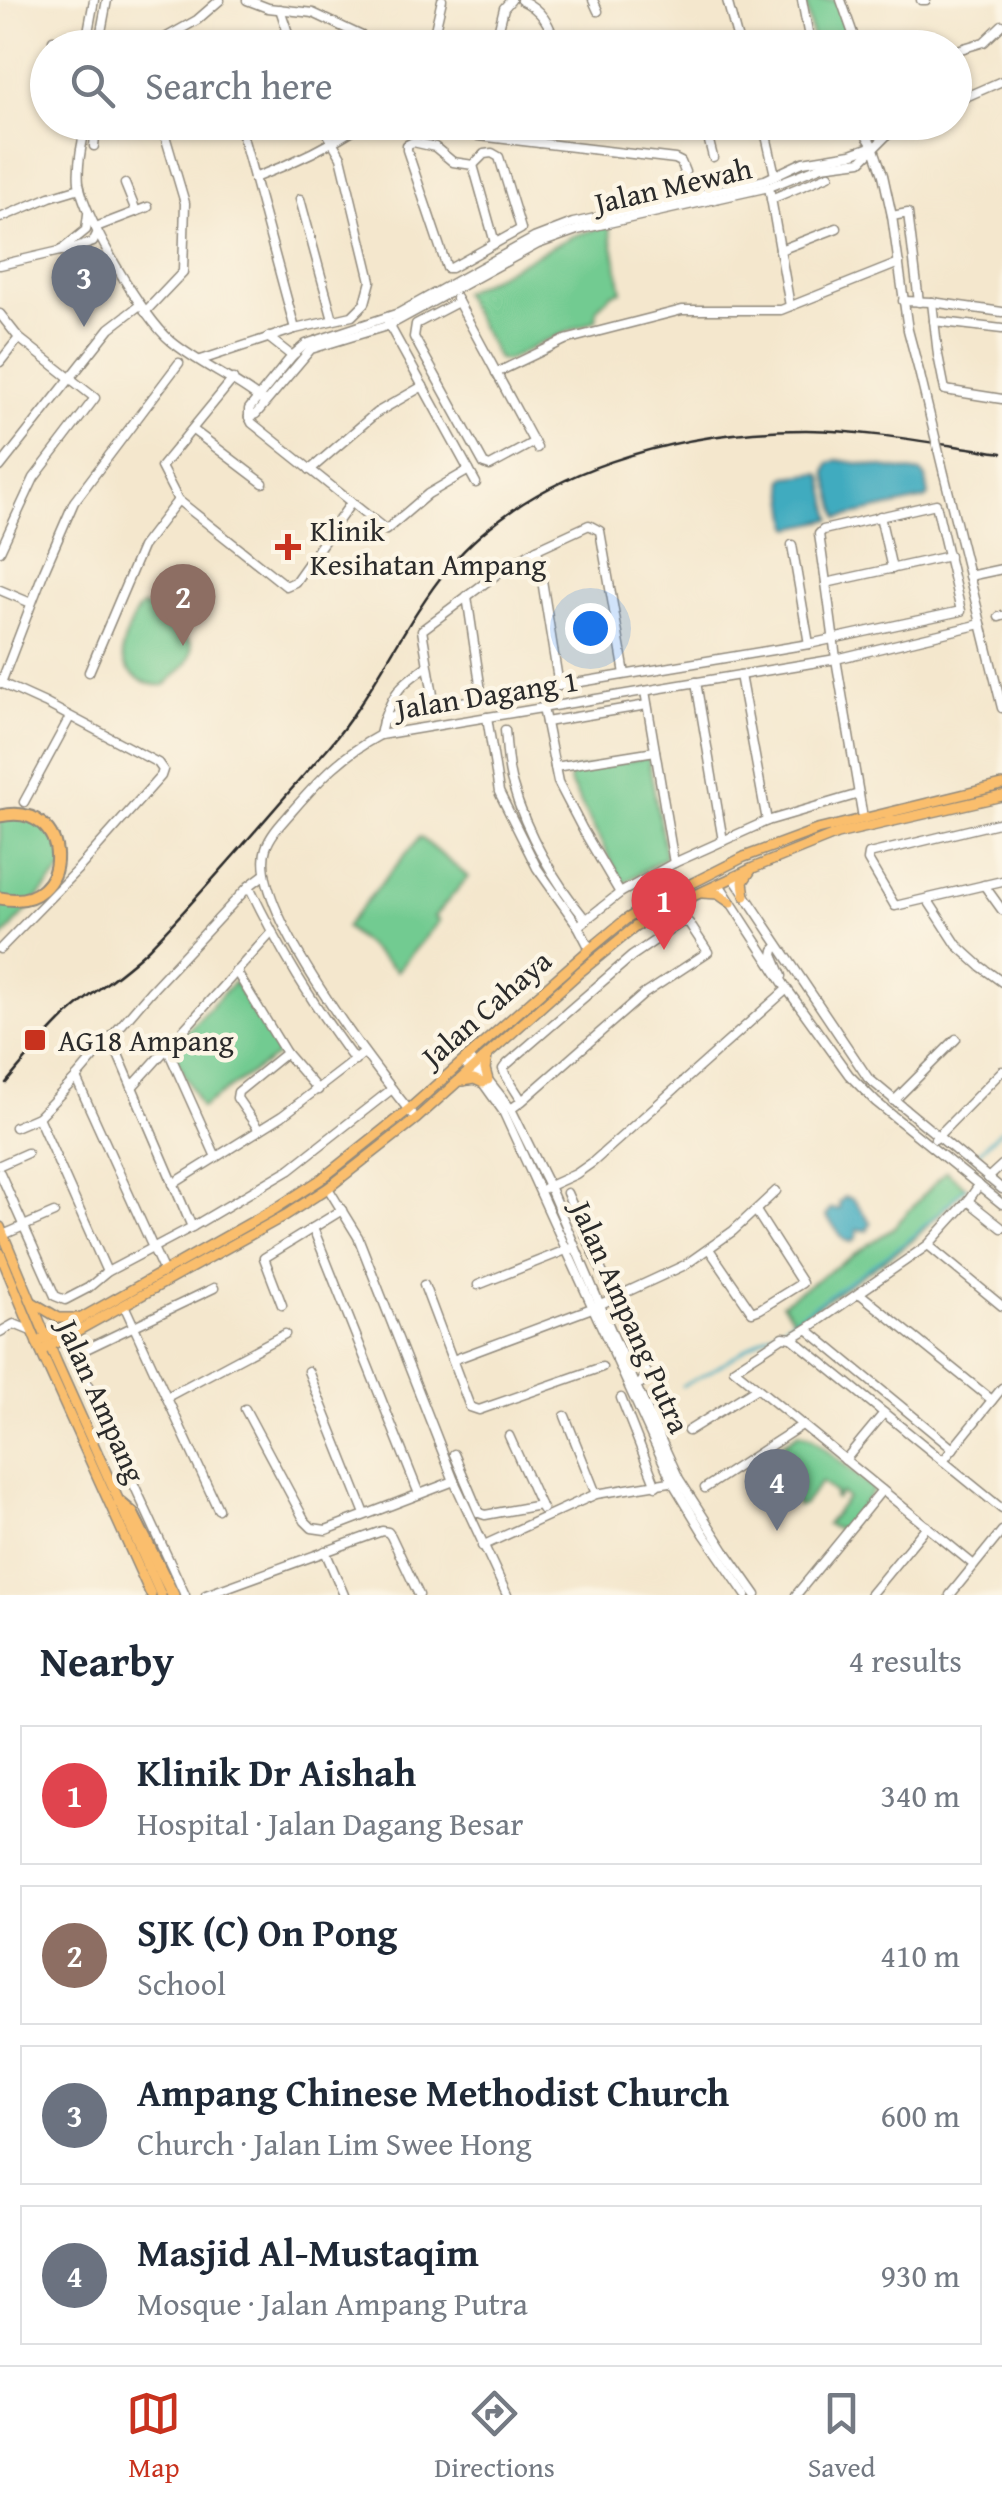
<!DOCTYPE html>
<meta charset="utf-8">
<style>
body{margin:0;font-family:"Gentium Book Plus",serif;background:#f2f2f3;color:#1f2937}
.you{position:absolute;left:590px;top:628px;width:35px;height:35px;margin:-25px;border:8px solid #fff;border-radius:50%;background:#1a73e8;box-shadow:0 0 0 15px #1a73e833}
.badge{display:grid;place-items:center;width:65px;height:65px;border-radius:50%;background:#c8321e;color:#fff;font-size:32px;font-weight:700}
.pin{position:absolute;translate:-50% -82px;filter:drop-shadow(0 2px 5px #0008)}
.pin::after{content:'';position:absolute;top:52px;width:35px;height:30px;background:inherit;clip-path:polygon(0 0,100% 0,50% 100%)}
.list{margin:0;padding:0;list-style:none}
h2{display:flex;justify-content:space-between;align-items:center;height:130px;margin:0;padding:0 40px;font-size:42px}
h2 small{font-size:32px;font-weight:400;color:#747a83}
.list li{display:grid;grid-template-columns:65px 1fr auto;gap:30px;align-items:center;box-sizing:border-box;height:140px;margin:0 20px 20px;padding:0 20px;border:2px solid #e0e1e3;border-radius:0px}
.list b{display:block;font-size:38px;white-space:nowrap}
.list p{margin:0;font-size:32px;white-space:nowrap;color:#747a83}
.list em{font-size:32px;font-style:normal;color:#747a83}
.icon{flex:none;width:55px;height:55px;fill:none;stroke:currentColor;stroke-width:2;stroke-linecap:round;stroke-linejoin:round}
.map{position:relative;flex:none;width:1002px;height:1595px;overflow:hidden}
.search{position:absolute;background:#fff;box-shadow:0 2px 8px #0004;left:30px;right:30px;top:30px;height:110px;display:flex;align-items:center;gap:25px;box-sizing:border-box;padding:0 35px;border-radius:55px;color:#747a83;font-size:38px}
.sheet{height:770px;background:#fff}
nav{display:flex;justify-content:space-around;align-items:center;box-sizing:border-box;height:140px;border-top:2px solid #e0e1e3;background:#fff;font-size:28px;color:#747a83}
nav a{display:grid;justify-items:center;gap:5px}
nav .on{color:#c8321e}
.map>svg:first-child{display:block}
.green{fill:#72cb91;stroke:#4e7b5e;stroke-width:2.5}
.water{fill:#40abbf;stroke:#366b75;stroke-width:2.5}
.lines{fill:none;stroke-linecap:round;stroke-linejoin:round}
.stream{stroke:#40abbf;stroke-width:2.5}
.minor-casing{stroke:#90897c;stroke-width:11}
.major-casing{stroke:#90897c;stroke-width:12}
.highway-casing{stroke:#90897c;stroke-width:15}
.minor{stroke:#fff;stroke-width:8}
.major{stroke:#fabe6d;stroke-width:9}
.highway{stroke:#fabe6d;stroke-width:11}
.tram{stroke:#2b2b2b;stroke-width:2.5}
.minor-bridge-casing{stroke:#90897c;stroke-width:11;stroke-linecap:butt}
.minor-bridge{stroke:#fff;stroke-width:8}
.poi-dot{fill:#c8321e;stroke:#fcf5e5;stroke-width:4}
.labels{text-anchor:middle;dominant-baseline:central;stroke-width:9;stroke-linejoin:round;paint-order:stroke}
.street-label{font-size:30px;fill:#2b2b2b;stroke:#fcf5e5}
.poi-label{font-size:30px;fill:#2b2b2b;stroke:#fcf5e5;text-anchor:start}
</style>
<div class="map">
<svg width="1002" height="1595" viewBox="0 0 1002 1595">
<rect width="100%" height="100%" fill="#fcf5e5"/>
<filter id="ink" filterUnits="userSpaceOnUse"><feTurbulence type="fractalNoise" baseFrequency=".01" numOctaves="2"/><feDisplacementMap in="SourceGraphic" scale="20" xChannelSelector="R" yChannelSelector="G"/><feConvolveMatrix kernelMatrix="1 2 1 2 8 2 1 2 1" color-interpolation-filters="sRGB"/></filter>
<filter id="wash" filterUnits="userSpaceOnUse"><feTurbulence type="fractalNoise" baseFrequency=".0048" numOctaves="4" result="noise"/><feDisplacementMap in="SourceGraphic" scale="40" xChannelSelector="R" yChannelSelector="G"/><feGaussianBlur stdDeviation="2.25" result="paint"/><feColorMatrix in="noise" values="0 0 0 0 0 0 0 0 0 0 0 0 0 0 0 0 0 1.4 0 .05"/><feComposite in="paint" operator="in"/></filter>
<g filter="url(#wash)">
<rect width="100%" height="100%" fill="#f4e7cd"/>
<!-- green -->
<g class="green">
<polygon points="805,0 839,0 855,47 814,47"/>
<polygon points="609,225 622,291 613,293 597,308 596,320 543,342 506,361 498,359 462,293 573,236"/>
<path d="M142,606L149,608L191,643C196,661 176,674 165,685C148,687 126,676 123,657C121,646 126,636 130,626C134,617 135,612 142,606Z"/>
<polygon points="648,757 666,857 623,884 569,781 572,771"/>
<path d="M12,810C42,815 58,834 70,861L0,941V813Z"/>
<polygon points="420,837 468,877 434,917 439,921 397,971 345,927"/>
<polygon points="234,982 279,1054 201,1108 171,1048"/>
<polygon points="946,1171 966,1187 912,1241 795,1321 782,1303 892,1229"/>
<polygon points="799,1433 811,1437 874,1490 843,1531 826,1525 847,1498 841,1493 836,1499 834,1497 836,1494 821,1482 804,1504 798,1506 768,1454"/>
</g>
<!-- water -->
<g class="water">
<polygon points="837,460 922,473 926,478 929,496 925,499 839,518 826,472 829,464"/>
<polygon points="819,473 823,477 832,519 792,528 790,526 784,480 787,477"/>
<polygon points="845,1197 853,1199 871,1223 867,1230 857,1230 857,1237 852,1242 844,1240 826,1216 830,1209 840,1209 839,1202"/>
</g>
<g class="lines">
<!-- stream -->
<g class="stream">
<polyline points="973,1158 1002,1129"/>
<polyline points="682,1386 711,1371 810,1308 909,1240 966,1187"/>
</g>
</g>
</g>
<g filter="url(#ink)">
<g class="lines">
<!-- minor casing -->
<g class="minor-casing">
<g id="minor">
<polyline points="247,0 268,8 313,13 362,36 366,48"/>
<path d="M521,0C541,9 552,26 556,48"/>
<polyline points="593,0 598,11"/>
<polyline points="727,0 740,48"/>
<polyline points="802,0 811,48"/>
<polyline points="841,0 858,48"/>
<polyline points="921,0 926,0"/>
<polyline points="280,9 293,48"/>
<polyline points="53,40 74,48"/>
<polyline points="85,48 94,0"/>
<polyline points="98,48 107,0"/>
<polyline points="147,48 197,20 220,0"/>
<polyline points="419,48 435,30 442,0"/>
<polyline points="494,48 504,8 511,0"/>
<polyline points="954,51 984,42 1002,25"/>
<polyline points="954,102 1002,81"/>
<path d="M87,122C82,141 77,164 79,183C84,218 143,318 171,341C197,363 233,378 261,400"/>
<polyline points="239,122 295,329"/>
<polyline points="394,122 403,127 675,159 681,162 685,172 672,203"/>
<polyline points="704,122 713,157"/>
<polyline points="763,122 775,175"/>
<polyline points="863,122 863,130 873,146 883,175 892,216 908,330 920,375"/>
<polygon points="413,142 435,147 453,162 473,165 484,154 492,153 499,157 521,229 451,268 447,268 407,150 407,145"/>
<polyline points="540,143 544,122"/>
<polyline points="94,146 96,128 104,122"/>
<polyline points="473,165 495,243"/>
<path d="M254,178C294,163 330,145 366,122"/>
<polyline points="125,184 136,211"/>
<polyline points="769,187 790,306"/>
<polyline points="300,199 333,320"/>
<polyline points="771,199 829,175"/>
<polyline points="892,216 908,213 919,302"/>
<polyline points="0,218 50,197 80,188"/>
<polyline points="96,227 148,207"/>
<polyline points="780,250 837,228"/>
<polyline points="60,251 86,230 88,214"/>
<polyline points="0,265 60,251 68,251 93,242 97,234"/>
<polyline points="456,298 537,448"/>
<polyline points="903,301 932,302 1002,312"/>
<polyline points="458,302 416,324 414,337 484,464 490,466 534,442"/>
<polyline points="932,302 938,355 945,390 1002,399"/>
<polyline points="145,312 183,272 185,203 161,122"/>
<polyline points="0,314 19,338 95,398 34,478 0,551"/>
<polyline points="934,321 1002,329"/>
<polyline points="388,323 476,483"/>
<polyline points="268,337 292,356"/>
<polyline points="201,360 295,329 352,316 365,303 371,281 341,157 321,122"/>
<polyline points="0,362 19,338"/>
<polyline points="496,373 565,340 682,310 781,310 899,263"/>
<polyline points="233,379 161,467 178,500 286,586 295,582 351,503"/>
<polyline points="249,417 256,414 311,349 390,325 538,244 577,230 769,187 822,166 861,161 886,136 912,122"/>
<polyline points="249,417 249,409 292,356 306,344 399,313 534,238 573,223 765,180 803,162 851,154 873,146"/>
<polyline points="249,417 252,423 386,530 428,494 469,470"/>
<polyline points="193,430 263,483"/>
<polyline points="0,467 110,328 140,305"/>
<polyline points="310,470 376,413 423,386"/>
<polyline points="944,474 1002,708"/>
<polyline points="880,516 892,569"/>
<polyline points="792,545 809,644"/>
<polyline points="537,549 559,686"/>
<polyline points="969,576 1002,569"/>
<polyline points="826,583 949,556"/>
<polyline points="0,590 31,603"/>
<polyline points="467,596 482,698"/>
<polyline points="999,617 1002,616"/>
<polyline points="89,672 142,547 178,500"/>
<polyline points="740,675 767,821"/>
<polyline points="696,682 723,841"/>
<polyline points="1,683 44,571 74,502 179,363"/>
<polyline points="645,691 674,863"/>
<polyline points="435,707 422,630 501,571 537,549 589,525 600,531 625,674"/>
<polyline points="543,708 558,782 583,830 620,893"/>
<polyline points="487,717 499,792 537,868 578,926 590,949"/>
<path d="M383,721C395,690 400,685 427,666"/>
<polyline points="546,722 647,705"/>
<path d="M505,730C507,749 507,769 513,786C526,833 555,882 586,920"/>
<path d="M380,735L383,721L407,711L809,644L961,611L936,504L823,530L819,534C825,575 831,617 836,659L863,818"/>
<polyline points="555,767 655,751"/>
<polyline points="24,802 70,717"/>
<polyline points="1002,822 869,854 868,860 895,906 1002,881"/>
<polyline points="733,877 868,1078 1002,1189"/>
<polyline points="719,884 787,989 849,1075 876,1102 1002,1204"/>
<polyline points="984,885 1002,910"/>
<path d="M249,886C280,951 312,1003 355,1061"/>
<polyline points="927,899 957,945 980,966 1002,982"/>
<polyline points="578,926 620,893 674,863 767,821 859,794"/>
<polyline points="778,946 774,950 773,955 782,976"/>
<polyline points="0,949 78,869 161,776 163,770 158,763 45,703 1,683"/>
<polyline points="236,971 286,1053 318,1090"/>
<polyline points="111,1038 192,1227"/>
<polyline points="167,1048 216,1157"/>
<polyline points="467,1057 488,1080 511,1109 549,1186 618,1347 679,1479 725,1551 756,1595"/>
<polyline points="463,1062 483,1083 503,1111 673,1483 704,1534 746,1595"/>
<polyline points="76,1078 164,1272"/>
<polyline points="132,1087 271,933"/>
<polyline points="894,1101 956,1039"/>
<polyline points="511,1109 522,1101 644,994 708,952 689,923 682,922 632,956 506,1065 503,1069 505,1074 522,1101"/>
<polyline points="38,1117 107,1272"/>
<path d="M416,1119C378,1072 247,906 266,848C271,833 284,821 293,810C322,777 341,756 380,735L836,659L981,624"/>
<polyline points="15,1127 38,1117 76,1078 150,992 249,886 265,874"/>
<polyline points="259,1130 237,1098 238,1092 286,1053"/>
<polyline points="935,1139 1002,1071"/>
<polyline points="0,1165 27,1153"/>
<polyline points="0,1173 55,1296 65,1300 88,1288 107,1272 192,1227 290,1169 392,1089"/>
<polyline points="988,1178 1002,1165"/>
<polyline points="173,1184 282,1116 364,1053"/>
<polyline points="328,1188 358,1237 454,1481 507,1595"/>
<polyline points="545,1188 576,1174 593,1162 787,989"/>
<polyline points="567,1193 647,1373 641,1383 633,1386"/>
<polyline points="968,1201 1002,1228"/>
<polyline points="313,1228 419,1494"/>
<polyline points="3,1235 54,1213"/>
<polyline points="928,1245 1002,1306"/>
<polyline points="709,1249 752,1312 760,1309 802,1283 756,1211"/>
<polyline points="424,1285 470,1407 479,1410 602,1367"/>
<polyline points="478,1285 571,1248"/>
<polyline points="859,1293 992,1400"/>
<polyline points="124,1305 218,1509"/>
<polyline points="282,1305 264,1258 342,1210"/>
<polyline points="807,1329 953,1449"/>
<polyline points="0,1332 14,1324 31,1331"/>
<polyline points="792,1338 1002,1509"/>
<polyline points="453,1360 592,1308 685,1265 733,1231 776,1191"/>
<polyline points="308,1371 365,1514"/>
<polyline points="167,1397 285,1334"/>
<polyline points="621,1398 656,1486"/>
<polyline points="245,1409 305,1521 312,1528 326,1530 454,1481"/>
<polyline points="565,1416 596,1494"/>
<polyline points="688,1431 757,1388"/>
<polyline points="509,1436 542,1509"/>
<polyline points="454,1454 479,1513 485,1515 540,1505"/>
<polyline points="845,1460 884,1413"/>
<polyline points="943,1461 1002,1388"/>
<polyline points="705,1488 802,1425"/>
<polyline points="482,1546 596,1494 676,1481"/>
<polyline points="325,1551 344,1595"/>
<polyline points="974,1565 734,1369 783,1337 792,1338 807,1329 928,1245 968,1201 979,1185"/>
<polyline points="185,1595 76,1359 80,1352 214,1288"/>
<polyline points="206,1595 382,1531 388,1532 391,1536 419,1595"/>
<polyline points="796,1595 882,1490"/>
<polyline points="870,1595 927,1526"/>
<polyline points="950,1595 1002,1531"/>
</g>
</g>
<!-- major casing -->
<g class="major-casing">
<g id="major">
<polyline points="702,893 718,894 731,903"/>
<polyline points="745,896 743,882 751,870"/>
<polyline points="487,1057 485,1069 488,1080"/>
<polyline points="462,1081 474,1079 483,1083"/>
<polyline points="0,1227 57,1363 161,1595"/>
<polyline points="0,1253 37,1343 151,1595"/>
<polyline points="32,1302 59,1318 77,1318"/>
<polyline points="37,1343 275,1209 320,1180 408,1110 590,949 625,920 649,905 744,857 817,830 1002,785"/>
<polyline points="41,1351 286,1215 328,1188 416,1119 580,972 635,927 670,907 753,868 837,834 1002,796"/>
</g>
</g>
<!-- highway casing -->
<g class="highway-casing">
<g id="highway">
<path d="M0,816C74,799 77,914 0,898"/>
<polyline points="119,1502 132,1513 173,1595"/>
</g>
</g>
<!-- minor -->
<use href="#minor" class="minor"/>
<!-- major -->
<use href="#major" class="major"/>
<!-- highway -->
<use href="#highway" class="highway"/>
<!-- tram -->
<path class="tram" d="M6,1083C25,1060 45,1036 67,1015C93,991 124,973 149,948C211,885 267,816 326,750C374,695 402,624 449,567C532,468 681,430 806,430C872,431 937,444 1002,453"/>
<!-- minor-bridge casing -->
<g class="minor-bridge-casing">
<polyline id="minor-bridge" points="920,375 944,474"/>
</g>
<!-- minor-bridge -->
<use href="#minor-bridge" class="minor-bridge"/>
</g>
</g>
<!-- markers -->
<g class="poi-dot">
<path d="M283 532h10v10h10v10h-10v10h-10v-10h-10v-10h10z"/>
<rect x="23" y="1028" width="24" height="24" rx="5"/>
</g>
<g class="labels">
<!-- street labels -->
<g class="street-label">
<text transform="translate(673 185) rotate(-13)">Jalan Mewah</text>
<text transform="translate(487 694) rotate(-9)">Jalan Dagang 1</text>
<text transform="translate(486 1008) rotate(-41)">Jalan Cahaya</text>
<text transform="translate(631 1317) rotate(66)">Jalan Ampang Putra</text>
<text transform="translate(102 1401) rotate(66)">Jalan Ampang</text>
</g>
<!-- poi labels -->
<g class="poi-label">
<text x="310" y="530">Klinik<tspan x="310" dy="34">Kesihatan Ampang</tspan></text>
<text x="58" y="1040">AG18 Ampang</text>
</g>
</g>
</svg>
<div class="you"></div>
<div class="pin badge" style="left:664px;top:950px;background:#e0444e">1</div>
<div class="pin badge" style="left:183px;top:646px;background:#8d6e63">2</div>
<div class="pin badge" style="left:84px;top:327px;background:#6b7280">3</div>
<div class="pin badge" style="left:777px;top:1531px;background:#6b7280">4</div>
<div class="search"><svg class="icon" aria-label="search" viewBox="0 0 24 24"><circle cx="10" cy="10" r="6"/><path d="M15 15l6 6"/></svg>Search here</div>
</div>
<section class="sheet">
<h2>Nearby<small>4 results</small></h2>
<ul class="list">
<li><span class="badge" style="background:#e0444e">1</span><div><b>Klinik Dr Aishah</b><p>Hospital · Jalan Dagang Besar</p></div><em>340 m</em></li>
<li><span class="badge" style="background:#8d6e63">2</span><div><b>SJK (C) On Pong</b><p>School</p></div><em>410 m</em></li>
<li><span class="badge" style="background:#6b7280">3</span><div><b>Ampang Chinese Methodist Church</b><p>Church · Jalan Lim Swee Hong</p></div><em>600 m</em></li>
<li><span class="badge" style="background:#6b7280">4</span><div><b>Masjid Al-Mustaqim</b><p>Mosque · Jalan Ampang Putra</p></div><em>930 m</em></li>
</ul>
</section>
<nav>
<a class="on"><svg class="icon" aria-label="map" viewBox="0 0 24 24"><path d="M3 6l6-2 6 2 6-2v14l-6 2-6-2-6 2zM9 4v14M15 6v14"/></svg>Map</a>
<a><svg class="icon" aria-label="directions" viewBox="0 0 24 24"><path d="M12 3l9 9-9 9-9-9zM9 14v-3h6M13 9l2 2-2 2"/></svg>Directions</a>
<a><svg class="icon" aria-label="saved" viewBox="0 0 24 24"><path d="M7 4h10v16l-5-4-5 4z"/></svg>Saved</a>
</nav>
